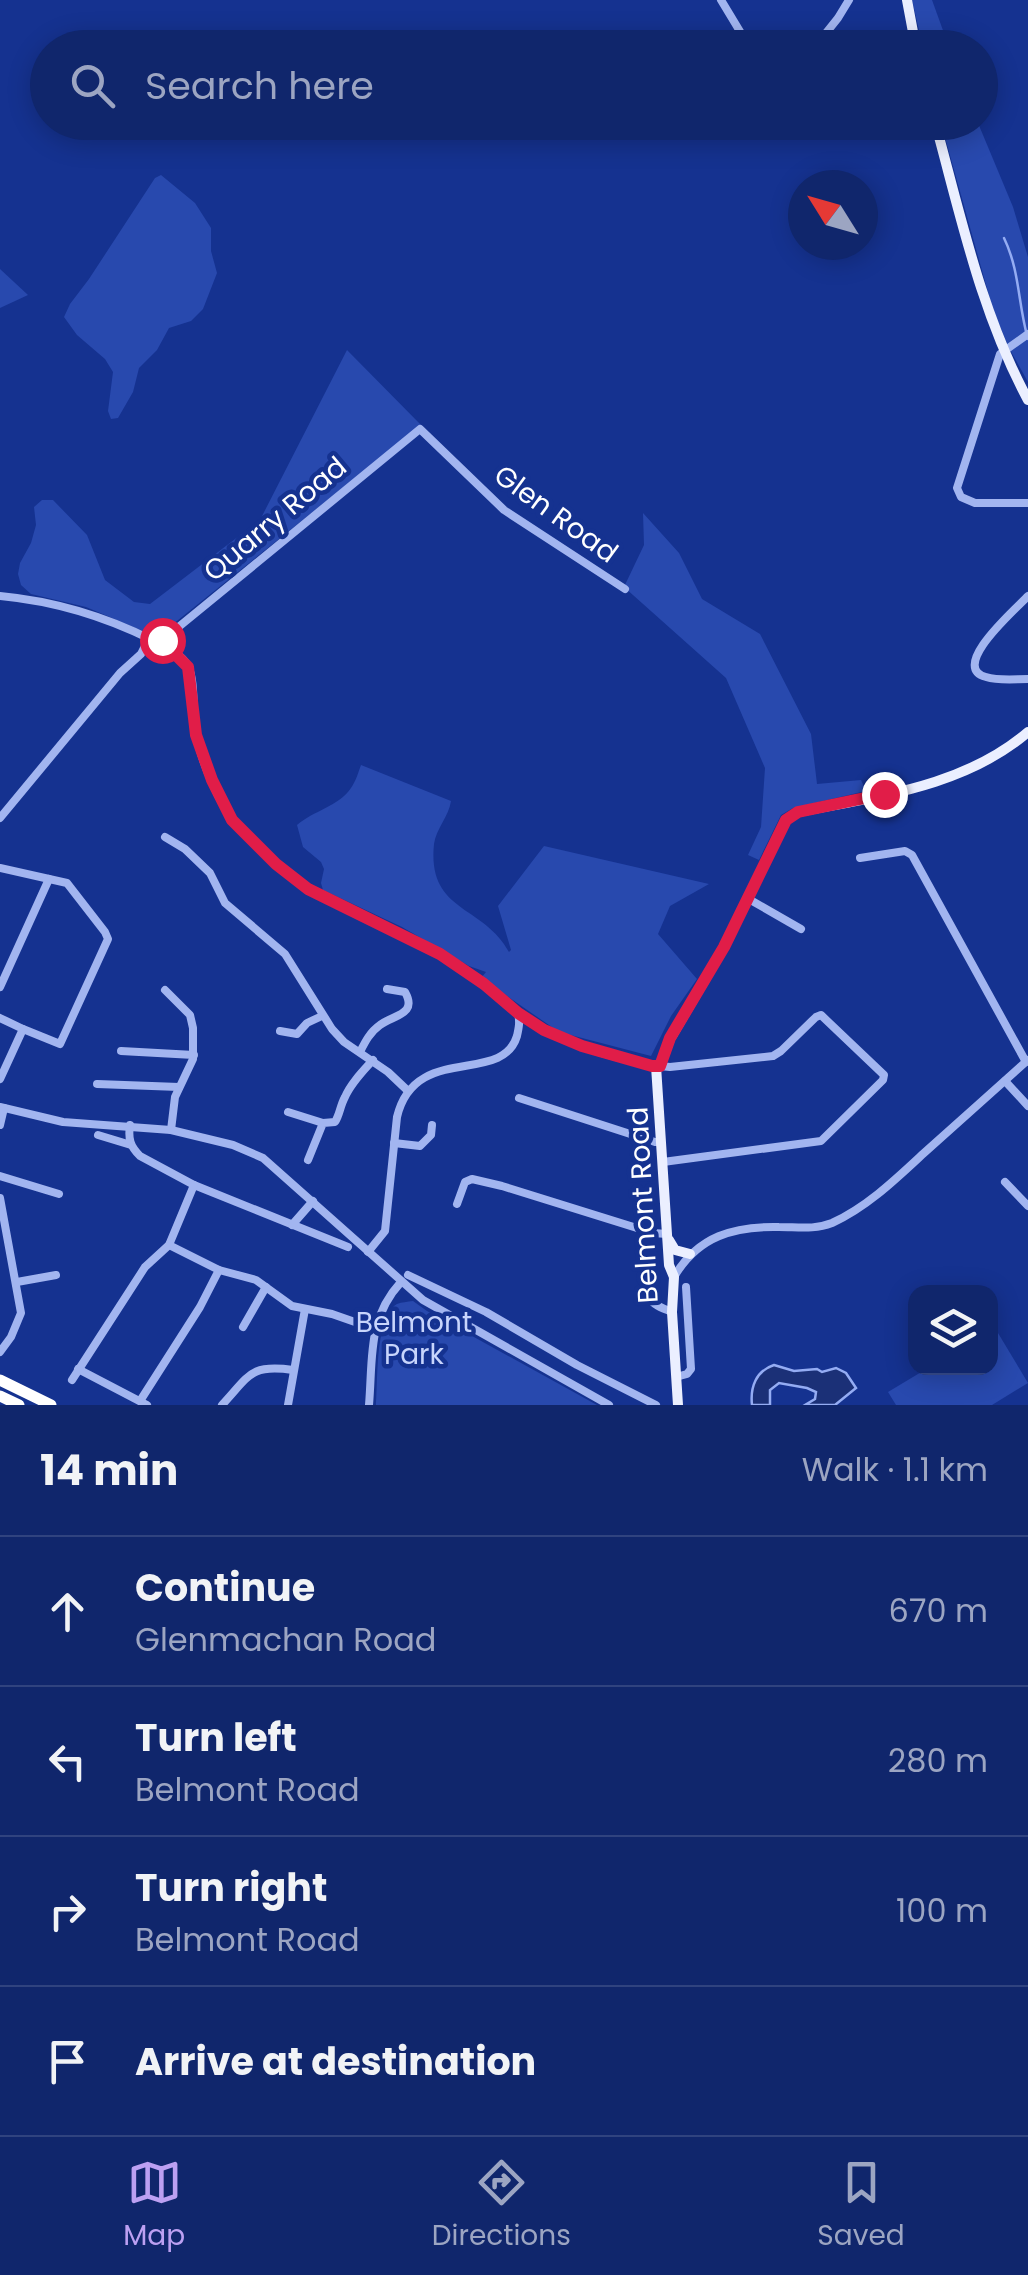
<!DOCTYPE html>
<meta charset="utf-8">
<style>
body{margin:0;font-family:Poppins,sans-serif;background:#1e3274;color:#f1f3f6}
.controls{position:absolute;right:30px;bottom:30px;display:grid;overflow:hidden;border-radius:20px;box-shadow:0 5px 25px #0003}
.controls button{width:90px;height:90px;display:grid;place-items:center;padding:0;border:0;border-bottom:2px solid #30437f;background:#10266c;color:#f1f3f6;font:50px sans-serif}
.compass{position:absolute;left:788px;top:170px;width:90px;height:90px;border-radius:50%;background:#10266c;box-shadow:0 5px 25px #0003;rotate:307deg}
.stop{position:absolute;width:30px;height:30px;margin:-22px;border:8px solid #e11d48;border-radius:50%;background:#fff}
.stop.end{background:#e11d48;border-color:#fff;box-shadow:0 2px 10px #0008}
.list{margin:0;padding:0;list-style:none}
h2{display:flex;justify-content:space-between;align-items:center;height:130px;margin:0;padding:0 40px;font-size:42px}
h2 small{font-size:32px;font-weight:400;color:#9ca5c2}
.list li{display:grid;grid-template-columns:65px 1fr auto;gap:30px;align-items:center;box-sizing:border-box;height:150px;padding:0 40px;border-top:2px solid #30437f}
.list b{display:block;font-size:38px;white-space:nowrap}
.list p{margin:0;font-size:32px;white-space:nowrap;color:#9ca5c2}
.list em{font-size:32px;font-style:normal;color:#9ca5c2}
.icon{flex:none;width:55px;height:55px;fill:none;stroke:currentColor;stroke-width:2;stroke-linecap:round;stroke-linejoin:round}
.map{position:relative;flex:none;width:1028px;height:1405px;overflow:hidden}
.search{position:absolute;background:#10266c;box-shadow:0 5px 25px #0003;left:30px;right:30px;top:30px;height:110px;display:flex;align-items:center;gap:25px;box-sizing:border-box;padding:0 35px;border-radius:55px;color:#9ca5c2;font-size:38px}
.sheet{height:730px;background:#10266c}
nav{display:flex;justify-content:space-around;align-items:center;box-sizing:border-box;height:140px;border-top:2px solid #30437f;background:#10266c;font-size:28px;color:#9ca5c2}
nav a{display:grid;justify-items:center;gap:5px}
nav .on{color:#bca0f2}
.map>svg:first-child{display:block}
.green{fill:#2849ae}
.water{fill:#1b3077;stroke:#94acf3;stroke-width:2.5}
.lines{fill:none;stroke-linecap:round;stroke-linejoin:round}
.stream{stroke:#94acf3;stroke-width:2.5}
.minor{stroke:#a2b5f0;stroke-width:8}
.major{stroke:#ebefff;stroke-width:10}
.highway{stroke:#fff;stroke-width:11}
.route{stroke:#e11d48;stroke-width:12}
.labels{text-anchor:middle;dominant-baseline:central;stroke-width:9;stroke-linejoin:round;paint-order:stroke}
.street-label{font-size:28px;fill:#fff;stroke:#153290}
.park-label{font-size:28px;fill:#c8d5fc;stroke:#153290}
</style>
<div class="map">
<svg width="1028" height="1405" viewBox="0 0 1028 1405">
<rect width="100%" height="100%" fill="#153290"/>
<!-- green -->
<g class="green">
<polygon points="912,0 932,0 949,47 923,47"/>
<polygon points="941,123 978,123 1013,207 1028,257 1028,382 1009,348 993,310"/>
<polygon points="161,175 195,203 211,228 211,251 217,273 203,309 191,321 169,328 157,350 139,368 133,392 118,418 111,419 108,411 113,372 105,359 77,335 64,317 70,304 89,279 155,178"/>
<polygon points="0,269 28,295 0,308"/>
<polygon points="347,350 421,425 157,637 86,607 31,594 21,585 18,574 20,563 31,543 36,525 34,507 42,500 53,500 87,535 105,580 134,602 150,604 260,520"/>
<polygon points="643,513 679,553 702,599 760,634 811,734 817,784 861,780 866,791 793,808 781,815 759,860 748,855 761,827 765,768 726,678 624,587 644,545"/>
<path d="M361,765L451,801C449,816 436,829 434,844C427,913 483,904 509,952L511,950L498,906L544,846L709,884L670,906L658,934L697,979L671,1016L651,1056L559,1032L481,978L486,972L469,966L402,927L323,890L321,883L324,869L321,862L303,847L297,825C313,811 339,806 351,788C356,781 358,773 361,765Z"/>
<path d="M413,1301L427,1311L597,1405H376C378,1383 375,1315 397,1304C402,1302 407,1302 413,1301Z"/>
<polygon points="995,1328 1028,1383 992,1405 896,1405 888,1392 928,1368 990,1368 991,1330"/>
</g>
<!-- water -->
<path class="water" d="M774,1365L794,1371L817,1369L822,1372L836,1368L846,1373L856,1388L835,1405H805L815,1399L816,1392L807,1388L779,1383L770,1390V1405H752C750,1387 756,1371 774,1365Z"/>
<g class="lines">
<!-- stream -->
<path class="stream" d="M1004,238C1020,271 1018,305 1028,339"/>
<!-- minor -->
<g class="minor">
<polyline points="721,0 750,48"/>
<polyline points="814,48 838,18 849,0"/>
<polyline points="1028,334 1000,354 957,488 961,497 975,503 1028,503"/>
<path d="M0,596C53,601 104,616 152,640C164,646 181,653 188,666C196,682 192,715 196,734C201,760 218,803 236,823C256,847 281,873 308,889C348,913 396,930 437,953C471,971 497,999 528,1020C564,1045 613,1058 656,1066"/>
<path d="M1028,596C1017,608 948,667 986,677C999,681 1015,679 1028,679"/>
<polyline points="159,643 420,429 504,510 625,589"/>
<polyline points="0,818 120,673 141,654 149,638"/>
<polyline points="165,837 185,849 210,873 225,903 285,954 332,1029 344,1042 388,1072 407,1090"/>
<polyline points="860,858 905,851 912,855 1026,1062"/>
<polyline points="0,868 67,883 105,932 108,939 60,1044 23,1029 0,1079"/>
<polyline points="747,898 801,929"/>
<polyline points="0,987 49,879"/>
<polyline points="165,990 190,1015 193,1028 193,1059 175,1097 171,1130"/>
<polyline points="0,1018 23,1029"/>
<polyline points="280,1031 297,1034 307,1023 322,1016"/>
<polyline points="121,1051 194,1055"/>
<path d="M360,1052C365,1042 370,1032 380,1025C393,1015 418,1015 405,992L387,989"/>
<polyline points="660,1066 670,1067 773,1056 781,1051 816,1017 821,1015 884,1075 883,1080 821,1141 663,1162"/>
<polyline points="1005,1081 1028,1106"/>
<polyline points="97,1084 179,1087"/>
<polyline points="519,1098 655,1142 661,1142"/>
<polyline points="0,1107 63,1122 171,1130 233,1145 263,1158 423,1300 609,1405"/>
<polyline points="288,1112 323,1123"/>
<polyline points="0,1125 4,1108"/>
<path d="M130,1125C128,1139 130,1146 140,1156L194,1185L348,1247"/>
<polyline points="98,1135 131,1145"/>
<polyline points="394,1143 420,1146 431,1135 432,1125"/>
<path d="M308,1160L323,1123L335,1122C340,1114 340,1106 345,1097C351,1083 363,1071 373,1060"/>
<polyline points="0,1176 59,1194"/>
<polyline points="1005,1182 1028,1206"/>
<polyline points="0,1198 21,1313 11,1337 0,1352"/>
<polyline points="457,1204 465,1182 472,1179 502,1186 653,1233 667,1234"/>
<polyline points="292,1225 313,1201"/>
<polyline points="169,1245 219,1270 256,1280 292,1306 332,1314 375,1329"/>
<path d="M368,1252L385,1231L397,1117C415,1042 502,1086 517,1036C519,1027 520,1022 518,1013"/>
<polyline points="408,1275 486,1312 577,1365 656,1405"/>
<path d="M654,1275C644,1299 648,1303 672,1312"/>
<path d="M674,1277C698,1236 734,1226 779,1227C798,1227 814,1230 832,1223C867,1207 896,1179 924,1153C959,1122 993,1091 1028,1060"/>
<polyline points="17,1282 56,1275"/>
<polyline points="243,1327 266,1287"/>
<polyline points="78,1369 147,1405"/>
<polyline points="676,1377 687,1374 691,1369 686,1287"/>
<polyline points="72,1380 145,1267 169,1245 194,1185"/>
<polyline points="140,1401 200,1307 219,1270"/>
<path d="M222,1405C250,1375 250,1364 293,1370"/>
<polyline points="288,1405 305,1309"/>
<path d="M369,1405C373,1358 367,1319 401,1282"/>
</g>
<!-- major -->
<g class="major">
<polyline points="907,0 916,48"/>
<path d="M935,122C961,217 981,313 1028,400"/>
<polyline points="669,1240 675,1250 690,1254"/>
<path d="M678,1405L672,1312L674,1277L669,1265L656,1066H660L670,1039L724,947L786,820L798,812C878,796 964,787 1028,732"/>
</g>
<!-- highway -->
<g class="highway">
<polyline points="0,1380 51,1405"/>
<polyline points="0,1396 19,1405"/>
</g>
</g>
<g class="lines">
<!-- route -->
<polyline class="route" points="162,640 159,643 172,651 188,667 196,735 212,780 232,820 276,864 308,889 440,954 484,984 518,1013 544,1030 582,1046 652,1066 660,1066 670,1038 724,947 786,820 798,812 884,794"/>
</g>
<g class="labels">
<!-- street labels -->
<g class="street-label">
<text transform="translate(556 514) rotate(36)">Glen Road</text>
<text transform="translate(275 519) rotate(-40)">Quarry Road</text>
<text transform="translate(643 1205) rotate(-93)">Belmont Road</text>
</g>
<!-- park labels -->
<g class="park-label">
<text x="414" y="1322">Belmont<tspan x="414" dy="32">Park</tspan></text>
</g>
</g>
</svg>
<div class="controls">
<button><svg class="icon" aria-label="layers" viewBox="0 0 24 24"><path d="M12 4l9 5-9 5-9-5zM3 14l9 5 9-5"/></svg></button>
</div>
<svg class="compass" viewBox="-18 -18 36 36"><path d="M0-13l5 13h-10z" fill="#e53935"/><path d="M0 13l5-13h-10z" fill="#9ca5c2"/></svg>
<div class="stop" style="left:162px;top:640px"></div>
<div class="stop end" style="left:884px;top:794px"></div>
<div class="search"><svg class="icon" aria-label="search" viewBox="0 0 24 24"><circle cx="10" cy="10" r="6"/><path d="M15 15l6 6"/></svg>Search here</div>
</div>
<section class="sheet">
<h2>14 min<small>Walk · 1.1 km</small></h2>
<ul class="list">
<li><svg class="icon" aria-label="ahead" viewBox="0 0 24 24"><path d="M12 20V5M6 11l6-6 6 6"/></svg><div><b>Continue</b><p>Glenmachan Road</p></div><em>670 m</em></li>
<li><svg class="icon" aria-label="left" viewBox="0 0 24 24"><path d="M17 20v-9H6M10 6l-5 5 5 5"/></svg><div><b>Turn left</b><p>Belmont Road</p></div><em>280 m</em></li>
<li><svg class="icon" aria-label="right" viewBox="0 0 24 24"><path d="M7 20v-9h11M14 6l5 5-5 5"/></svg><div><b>Turn right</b><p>Belmont Road</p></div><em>100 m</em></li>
<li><svg class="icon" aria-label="arrive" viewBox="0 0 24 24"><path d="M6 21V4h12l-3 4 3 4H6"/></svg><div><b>Arrive at destination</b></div></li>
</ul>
</section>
<nav>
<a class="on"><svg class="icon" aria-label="map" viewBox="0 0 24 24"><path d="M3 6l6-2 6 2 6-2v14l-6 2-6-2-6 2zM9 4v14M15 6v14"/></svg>Map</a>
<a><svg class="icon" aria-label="directions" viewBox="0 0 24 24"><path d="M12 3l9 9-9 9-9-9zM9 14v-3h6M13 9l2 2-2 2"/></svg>Directions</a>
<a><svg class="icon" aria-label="saved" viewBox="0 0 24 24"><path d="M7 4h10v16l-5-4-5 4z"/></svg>Saved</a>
</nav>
